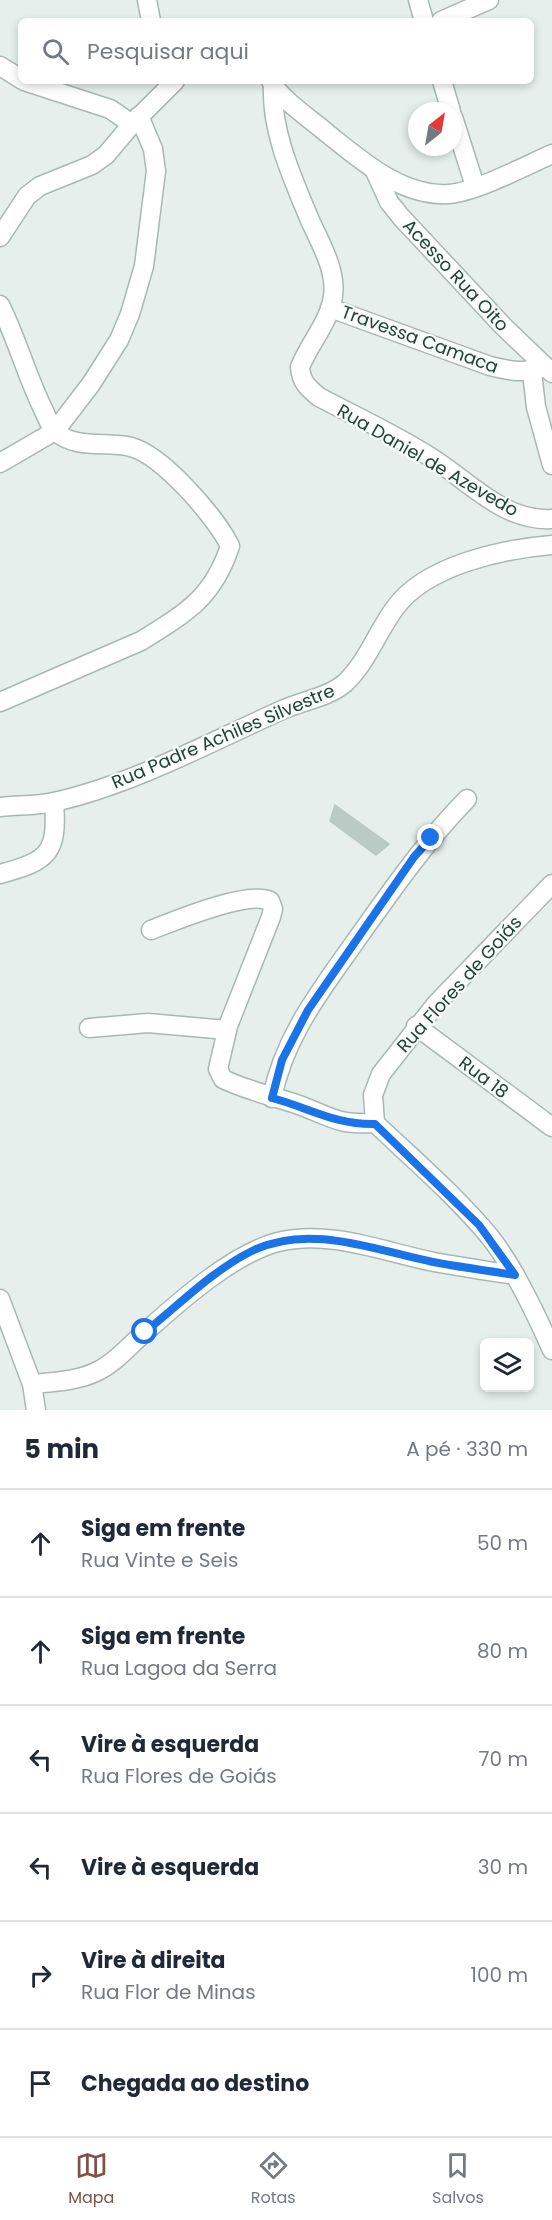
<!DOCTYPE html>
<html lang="pt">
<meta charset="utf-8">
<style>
body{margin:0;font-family:Poppins,sans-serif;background:#f6f6f7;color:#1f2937}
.controls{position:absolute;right:18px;bottom:18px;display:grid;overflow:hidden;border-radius:9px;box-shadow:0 3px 9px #0003}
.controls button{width:54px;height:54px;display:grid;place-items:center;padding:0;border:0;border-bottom:2px solid #e0e1e3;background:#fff;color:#1f2937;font:30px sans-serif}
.compass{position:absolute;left:408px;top:102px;width:54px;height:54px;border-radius:50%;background:#fff;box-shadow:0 3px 9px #0003;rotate:31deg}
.stop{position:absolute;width:18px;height:18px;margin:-14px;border:4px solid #1a73e8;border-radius:50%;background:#fff}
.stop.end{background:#1a73e8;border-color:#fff;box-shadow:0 2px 6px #0008}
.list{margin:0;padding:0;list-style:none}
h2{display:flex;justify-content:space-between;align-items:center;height:78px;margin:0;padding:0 24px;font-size:26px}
h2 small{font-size:20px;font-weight:400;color:#747a83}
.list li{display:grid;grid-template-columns:39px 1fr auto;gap:18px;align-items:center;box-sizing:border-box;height:108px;padding:0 24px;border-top:2px solid #e0e1e3}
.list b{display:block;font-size:22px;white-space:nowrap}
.list p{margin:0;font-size:20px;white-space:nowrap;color:#747a83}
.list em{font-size:20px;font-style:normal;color:#747a83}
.icon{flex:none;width:33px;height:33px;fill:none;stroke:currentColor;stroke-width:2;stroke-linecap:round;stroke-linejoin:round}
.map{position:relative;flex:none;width:552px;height:1410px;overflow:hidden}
.search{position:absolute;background:#fff;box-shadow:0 3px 9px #0003;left:18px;right:18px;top:18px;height:66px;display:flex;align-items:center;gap:15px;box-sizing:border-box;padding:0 21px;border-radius:9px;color:#747a83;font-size:22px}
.sheet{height:726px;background:#fff}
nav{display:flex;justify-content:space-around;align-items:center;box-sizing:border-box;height:84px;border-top:2px solid #e0e1e3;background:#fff;font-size:16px;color:#747a83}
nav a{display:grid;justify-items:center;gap:3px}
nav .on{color:#7f5249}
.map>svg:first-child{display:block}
.building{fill:#bbcac4;stroke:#b8c9c2;stroke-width:1.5}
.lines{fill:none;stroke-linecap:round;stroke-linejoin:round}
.minor-casing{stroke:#a8b8b2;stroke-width:21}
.minor{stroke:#fff;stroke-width:18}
.route{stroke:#1a73e8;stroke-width:8}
.labels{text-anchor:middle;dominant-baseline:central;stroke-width:4.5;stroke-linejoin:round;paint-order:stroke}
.street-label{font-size:18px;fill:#24423a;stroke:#f7fbf9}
</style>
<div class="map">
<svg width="552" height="1410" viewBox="0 0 552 1410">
<rect width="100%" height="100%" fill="#e6efeb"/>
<!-- building -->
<polygon class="building" points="335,805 389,844 376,855 330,821"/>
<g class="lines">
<!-- minor casing -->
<g class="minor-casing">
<g id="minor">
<polyline points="147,0 151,21"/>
<polyline points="418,0 424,21"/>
<polyline points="441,21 489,0"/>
<polyline points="0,66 21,79"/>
<polyline points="24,81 110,109 132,124"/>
<path d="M271,81C280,99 312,120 328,134C362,161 402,197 449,194C476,192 525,166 552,154"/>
<polyline points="442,81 451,111"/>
<path d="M273,86C271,131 292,177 309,218C319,241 337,270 333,296C330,321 309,344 300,367C301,382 308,388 319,397C357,417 396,435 432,458C470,482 504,522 552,519"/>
<polyline points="453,117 475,186"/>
<polyline points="374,169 389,202 401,217 503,326 552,373"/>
<polyline points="0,237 27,196 40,186 92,165 106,155 132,124 175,81"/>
<path d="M0,305C17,339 27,377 44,411C47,417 50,427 55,431C75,450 107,441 131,447C162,455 216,517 230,546C213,598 186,613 141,641L0,702"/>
<path d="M330,308L490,366C510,371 525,374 545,367"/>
<polyline points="532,372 536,407 552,465"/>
<polyline points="0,463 55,431 91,384 119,340 130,314 144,266 156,171 153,149 139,116"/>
<path d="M0,807C18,805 37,806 54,802C131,785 211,742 282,710C302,701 329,697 345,683C368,661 377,632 395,608C426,565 503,549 552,545"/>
<path d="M0,874C48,861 58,854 54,802"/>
<path d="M552,884L436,1004L381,1074L373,1095L375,1123C414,1160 456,1196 490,1237C514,1267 536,1314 552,1350"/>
<path d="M151,930C174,921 248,890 270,901L273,909L271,917L228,1026L218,1069L223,1079C248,1091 273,1096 299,1105C332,1117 336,1125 375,1123"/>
<polyline points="416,1026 552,1127"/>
<polyline points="89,1028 148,1023 227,1030"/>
<path d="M272,1098C284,1036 322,989 357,939C392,890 425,842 467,799"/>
<polyline points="0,1299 32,1384 36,1410"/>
<path d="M32,1384C54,1382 78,1381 98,1371C116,1362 129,1346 144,1333C179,1302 232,1254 278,1242C329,1229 384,1252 434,1262C461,1267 488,1271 515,1275"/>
</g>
</g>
<!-- minor -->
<use href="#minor" class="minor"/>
</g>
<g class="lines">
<!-- route -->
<path class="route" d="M145,1332C179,1305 214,1269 254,1250C311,1223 377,1251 433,1262C460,1267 488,1271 515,1275L479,1225L375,1124C335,1125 310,1108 272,1098L282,1060L308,1010L414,857L431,838"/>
</g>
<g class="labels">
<!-- street labels -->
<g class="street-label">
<text transform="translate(456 275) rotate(47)">Acesso Rua Oito</text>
<text transform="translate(420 339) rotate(20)">Travessa Camaca</text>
<text transform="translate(428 460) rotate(30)">Rua Daniel de Azevedo</text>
<text transform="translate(223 736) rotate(-23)">Rua Padre Achiles Silvestre</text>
<text transform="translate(459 984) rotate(-48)">Rua Flores de Goiás</text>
<text transform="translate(484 1077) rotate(37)">Rua 18</text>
</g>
</g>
</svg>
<div class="controls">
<button><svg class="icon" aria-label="layers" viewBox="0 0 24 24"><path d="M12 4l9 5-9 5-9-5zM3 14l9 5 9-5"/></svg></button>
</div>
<svg class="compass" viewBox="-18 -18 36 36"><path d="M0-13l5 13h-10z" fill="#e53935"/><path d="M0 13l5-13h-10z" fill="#747a83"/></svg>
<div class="stop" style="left:145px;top:1332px"></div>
<div class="stop end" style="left:431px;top:838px"></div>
<div class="search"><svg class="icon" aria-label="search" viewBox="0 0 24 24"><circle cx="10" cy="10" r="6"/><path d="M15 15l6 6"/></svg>Pesquisar aqui</div>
</div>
<section class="sheet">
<h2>5 min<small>A pé · 330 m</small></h2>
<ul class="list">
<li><svg class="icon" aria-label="ahead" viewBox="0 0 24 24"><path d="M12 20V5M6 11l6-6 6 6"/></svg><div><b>Siga em frente</b><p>Rua Vinte e Seis</p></div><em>50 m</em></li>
<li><svg class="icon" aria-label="ahead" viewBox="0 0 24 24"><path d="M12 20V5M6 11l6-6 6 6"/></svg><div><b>Siga em frente</b><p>Rua Lagoa da Serra</p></div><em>80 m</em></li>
<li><svg class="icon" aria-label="left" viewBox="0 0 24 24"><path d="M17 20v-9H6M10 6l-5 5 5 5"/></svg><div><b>Vire à esquerda</b><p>Rua Flores de Goiás</p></div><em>70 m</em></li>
<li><svg class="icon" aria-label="left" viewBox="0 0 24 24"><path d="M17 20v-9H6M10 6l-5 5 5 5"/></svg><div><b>Vire à esquerda</b></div><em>30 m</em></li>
<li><svg class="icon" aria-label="right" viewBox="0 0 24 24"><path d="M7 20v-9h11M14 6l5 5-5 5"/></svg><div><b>Vire à direita</b><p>Rua Flor de Minas</p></div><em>100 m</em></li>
<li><svg class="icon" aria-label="arrive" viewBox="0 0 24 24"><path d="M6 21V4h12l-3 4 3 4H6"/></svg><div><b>Chegada ao destino</b></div></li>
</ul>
</section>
<nav>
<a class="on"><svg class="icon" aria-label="map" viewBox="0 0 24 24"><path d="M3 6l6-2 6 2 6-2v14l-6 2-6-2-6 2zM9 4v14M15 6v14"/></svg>Mapa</a>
<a><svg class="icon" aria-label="directions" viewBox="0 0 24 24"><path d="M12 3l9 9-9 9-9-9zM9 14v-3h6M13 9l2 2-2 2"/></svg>Rotas</a>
<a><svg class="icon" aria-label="saved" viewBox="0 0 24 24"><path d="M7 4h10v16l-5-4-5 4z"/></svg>Salvos</a>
</nav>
